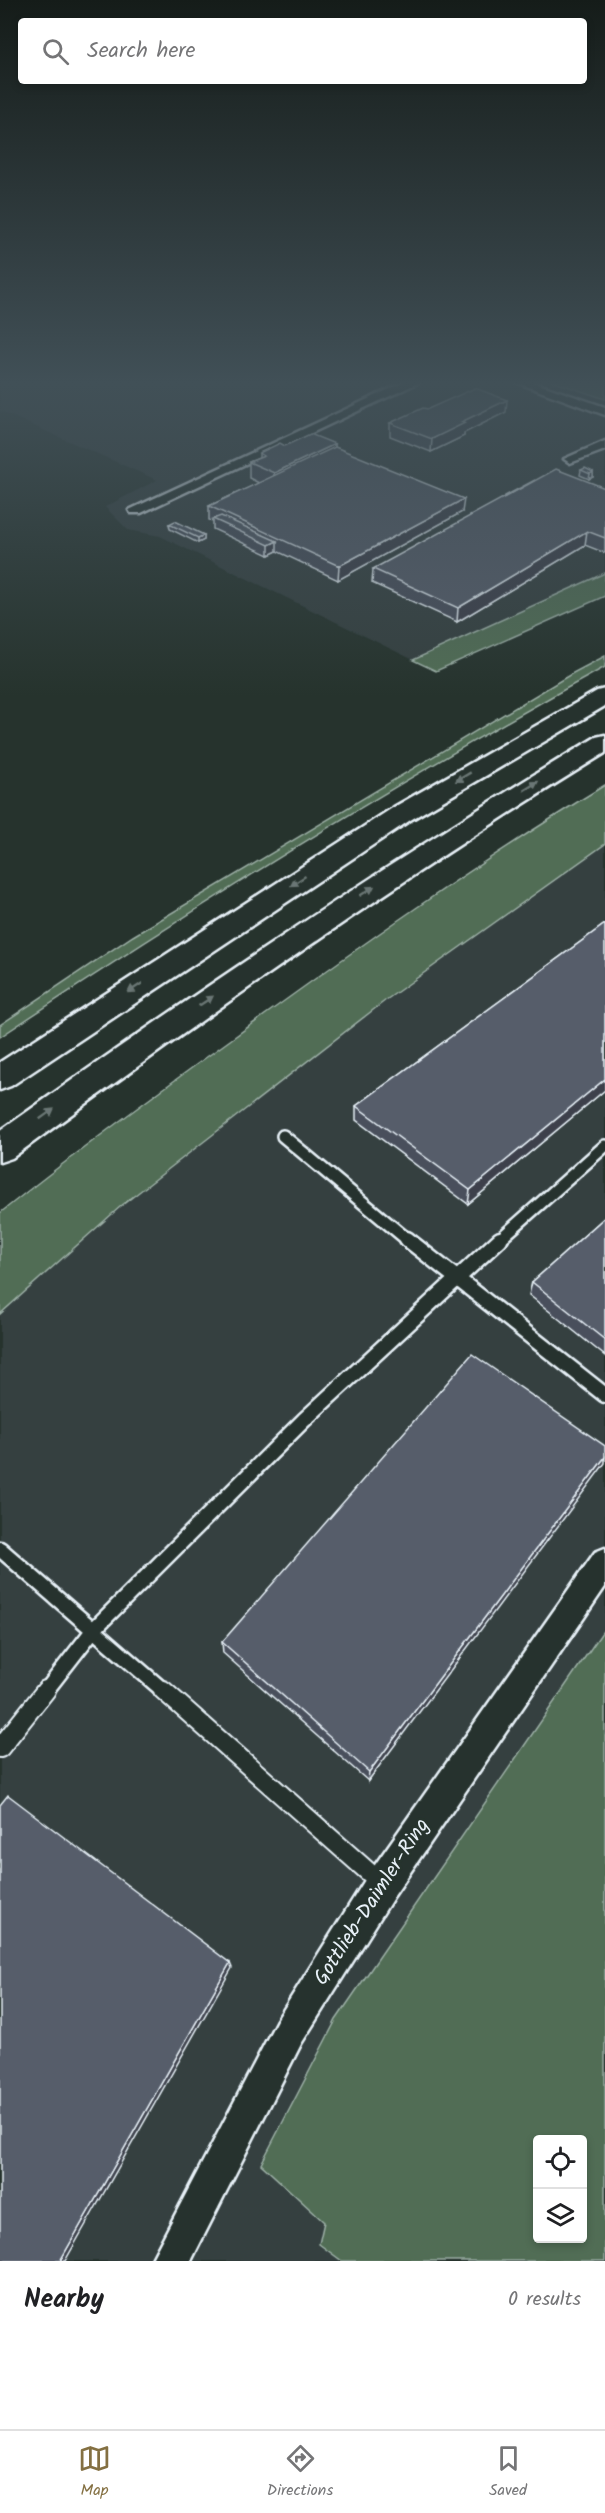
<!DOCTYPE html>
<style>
body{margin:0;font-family:Kalam,sans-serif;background:#f2f2f2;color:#202124}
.controls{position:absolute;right:18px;bottom:18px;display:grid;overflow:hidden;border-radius:6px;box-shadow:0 3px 9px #0003}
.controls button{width:54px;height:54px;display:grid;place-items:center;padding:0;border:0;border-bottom:2px solid #e0e0e0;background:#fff;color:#202124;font:30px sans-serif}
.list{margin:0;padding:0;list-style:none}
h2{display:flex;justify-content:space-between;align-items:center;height:78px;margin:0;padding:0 24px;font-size:26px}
h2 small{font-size:20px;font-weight:400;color:#757577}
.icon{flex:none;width:33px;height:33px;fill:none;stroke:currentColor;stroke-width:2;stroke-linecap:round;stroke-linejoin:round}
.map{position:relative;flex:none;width:605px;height:2261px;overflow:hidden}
.search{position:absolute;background:#fff;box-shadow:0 3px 9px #0003;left:18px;right:18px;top:18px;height:66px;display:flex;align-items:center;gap:15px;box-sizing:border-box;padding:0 21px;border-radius:6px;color:#757577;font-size:22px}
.sheet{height:168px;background:#fff}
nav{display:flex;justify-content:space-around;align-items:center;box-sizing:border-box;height:84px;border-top:2px solid #e0e0e0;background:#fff;font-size:16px;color:#757577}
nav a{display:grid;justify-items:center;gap:3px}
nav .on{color:#847042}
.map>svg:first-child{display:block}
.built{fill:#344040;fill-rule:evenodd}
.green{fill:#516d55;stroke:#9cafa6;stroke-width:1.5;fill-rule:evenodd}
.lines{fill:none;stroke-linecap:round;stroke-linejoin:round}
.service-far2-casing{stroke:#e8f1f8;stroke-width:16}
.service-far1-casing{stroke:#e8f1f8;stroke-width:19}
.service-casing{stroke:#e8f1f8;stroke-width:22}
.minor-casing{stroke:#e8f1f8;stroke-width:5}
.motorway-casing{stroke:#e8f1f8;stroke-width:5}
.service-far2{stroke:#26332d;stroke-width:11}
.service-far1{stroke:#26332d;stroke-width:14}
.service{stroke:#26332d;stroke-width:18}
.minor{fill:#26332d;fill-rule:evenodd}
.motorway{fill:#26332d;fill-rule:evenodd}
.wall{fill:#4a505c;stroke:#e8f1f8;stroke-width:1.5}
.shaded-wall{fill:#3c414b;stroke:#e8f1f8;stroke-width:1.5}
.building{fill:#565d6b;stroke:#e8f1f8;stroke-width:1.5}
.oneway{fill:#6a7674}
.labels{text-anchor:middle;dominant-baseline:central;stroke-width:5;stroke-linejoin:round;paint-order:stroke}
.near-street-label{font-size:21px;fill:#e8f1f8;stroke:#26332d}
</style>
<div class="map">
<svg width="605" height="2261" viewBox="0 0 605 2261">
<rect width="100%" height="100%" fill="#26332d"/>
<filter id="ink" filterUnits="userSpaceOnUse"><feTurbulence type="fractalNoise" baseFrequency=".0167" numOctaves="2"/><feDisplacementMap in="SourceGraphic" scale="12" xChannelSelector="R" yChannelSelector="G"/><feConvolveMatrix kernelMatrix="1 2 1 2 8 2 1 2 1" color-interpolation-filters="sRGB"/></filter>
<g filter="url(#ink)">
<!-- built -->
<g class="built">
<polygon points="0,380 605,380 605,596 436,671 160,536 128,530 105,507 157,480 0,411"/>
<path d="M605,844V2261H0V1314L121,1206L386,1000ZM538,2140H582V2238H538Z"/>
</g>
<!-- green -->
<g class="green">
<polygon points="549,380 605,380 605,399"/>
<polygon points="605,573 605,596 436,671 413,660"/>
<path d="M605,656V667C397,781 197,906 0,1037V1025L133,936L573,673Z"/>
<path d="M605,785V844L386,1000L121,1206L0,1314V1213C76,1152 154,1095 233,1038C354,950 477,863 605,785Z"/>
<path d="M605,1628V2261H342L319,2244L324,2222L261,2164L336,2020ZM538,2140H582V2238H538Z"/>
</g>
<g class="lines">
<!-- service-far2 casing -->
<g class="service-far2-casing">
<g id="service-far2">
<polyline points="283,1136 409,1241"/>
<polyline points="498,1241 605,1146"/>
</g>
</g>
<!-- service-far1 casing -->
<g class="service-far1-casing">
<g id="service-far1">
<polyline points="407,1239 605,1395"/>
<polyline points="0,1549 165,1692"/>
<polyline points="45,1692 94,1629 304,1420 500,1239"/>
</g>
</g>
<!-- service casing -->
<g class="service-casing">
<g id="service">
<polyline points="163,1690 381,1883"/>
<polyline points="0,1748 46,1690"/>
</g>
</g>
<!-- minor casing -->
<g class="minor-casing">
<g id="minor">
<polygon points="409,380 424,380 141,513 131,513 129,510"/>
<polygon points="510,380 527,380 605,407 605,415"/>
<polygon points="605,441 605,450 570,463 564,459"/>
<polygon points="605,1548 605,1587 394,1896 301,2044 191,2261 151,2261 277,2020 370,1872 595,1552"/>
</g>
</g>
<!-- motorway casing -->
<g class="motorway-casing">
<g id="motorway">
<polygon points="605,689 605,706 412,819 11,1086 0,1090 0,1062 394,807 597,691"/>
<path d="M605,735V753C401,878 205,1016 12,1158L0,1162V1131C194,993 392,860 596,737Z"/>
</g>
</g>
<!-- service-far2 -->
<use href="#service-far2" class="service-far2"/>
<!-- service-far1 -->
<use href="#service-far1" class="service-far1"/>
<!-- service -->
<use href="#service" class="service"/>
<!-- minor -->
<use href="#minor" class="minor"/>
<!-- motorway -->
<use href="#motorway" class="motorway"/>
</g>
<!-- wall -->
<g class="wall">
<polygon points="428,409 506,412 464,433 464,436 431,452 390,436 390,423"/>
<polygon points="335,444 335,447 462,512 338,580 277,551 269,555 213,529 213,521 209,520 209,506 259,483 249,478 249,462 259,458 259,453 285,446"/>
<polygon points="581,470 593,472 593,477 589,479 580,475"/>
<polygon points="605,488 605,553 585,545 457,622 372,583 373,569"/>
<polygon points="169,524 204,535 204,540 198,543 170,529"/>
<polygon points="605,924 605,1090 468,1204 356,1120 356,1106"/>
<polygon points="605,1217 605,1356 529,1295 532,1282"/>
<polygon points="605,1446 368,1781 223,1653 222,1642"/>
</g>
<!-- shaded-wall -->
<g class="shaded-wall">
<polygon points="507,400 506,412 464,433 464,436 431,452 432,439 461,422"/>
<polygon points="335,444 335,460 274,489 274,473"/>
<polygon points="593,472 593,477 589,479 590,474"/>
<polygon points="464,499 462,512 338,580 339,566"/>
<polygon points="587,531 585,545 457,622 458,608"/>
<polygon points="204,535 204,540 198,543 198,538"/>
<polygon points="277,541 277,551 269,555 269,545"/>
<polygon points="605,1079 605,1090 468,1204 470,1190"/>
<polygon points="605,1457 605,1463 368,1781 369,1772"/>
<polygon points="230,1963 232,1968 65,2261 60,2261"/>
</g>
<!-- building -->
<g class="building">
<polygon points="475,388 507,400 461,422 465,423 432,439 390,423 423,408 428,409"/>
<polygon points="310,434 335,444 274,473 249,462 264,456 259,453 280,443 285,446"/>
<polygon points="335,447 464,499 339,566 209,506"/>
<polygon points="585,468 593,472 590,474 581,470"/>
<polygon points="556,469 605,488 605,538 587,531 458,608 373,569"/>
<polygon points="535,480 505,497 505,496"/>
<polygon points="221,516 277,541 269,545 213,519"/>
<polygon points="175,521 204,535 198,538 169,524"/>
<polygon points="605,924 605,1079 470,1190 356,1106"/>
<polygon points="605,1217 605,1340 532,1282"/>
<polygon points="472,1354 605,1446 605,1457 369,1772 222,1642"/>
<polygon points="8,1795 230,1963 60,2261 0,2261 0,1805"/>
</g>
<!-- one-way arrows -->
<defs><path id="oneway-solid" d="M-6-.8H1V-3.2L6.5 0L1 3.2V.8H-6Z" transform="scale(1.5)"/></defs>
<g class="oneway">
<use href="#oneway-solid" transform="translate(463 777) rotate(149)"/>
<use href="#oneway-solid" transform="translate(531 786) rotate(-32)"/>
<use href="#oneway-solid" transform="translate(298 881) rotate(147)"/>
<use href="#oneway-solid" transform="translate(367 891) rotate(-33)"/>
<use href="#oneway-solid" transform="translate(135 988) rotate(147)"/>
<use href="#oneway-solid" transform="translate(206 1001) rotate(-34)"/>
<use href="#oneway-solid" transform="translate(47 1114) rotate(-36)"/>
</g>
</g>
<!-- sky -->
<linearGradient id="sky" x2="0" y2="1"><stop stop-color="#151c19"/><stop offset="0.55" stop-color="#415057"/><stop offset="1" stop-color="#415057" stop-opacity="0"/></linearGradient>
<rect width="605" height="696" fill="url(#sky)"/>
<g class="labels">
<!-- near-street labels -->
<g class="near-street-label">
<text transform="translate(372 1902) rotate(-57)">Gottlieb-Daimler-Ring</text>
</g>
</g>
</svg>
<div class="controls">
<button><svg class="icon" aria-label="locate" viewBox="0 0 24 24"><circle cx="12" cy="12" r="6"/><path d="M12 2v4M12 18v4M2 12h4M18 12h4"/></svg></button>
<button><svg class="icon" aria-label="layers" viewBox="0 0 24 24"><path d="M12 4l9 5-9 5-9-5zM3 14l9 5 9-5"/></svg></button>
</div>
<div class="search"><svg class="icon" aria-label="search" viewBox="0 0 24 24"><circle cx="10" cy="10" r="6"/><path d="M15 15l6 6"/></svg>Search here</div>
</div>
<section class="sheet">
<h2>Nearby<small>0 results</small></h2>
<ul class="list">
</ul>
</section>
<nav>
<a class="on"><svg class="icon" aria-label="map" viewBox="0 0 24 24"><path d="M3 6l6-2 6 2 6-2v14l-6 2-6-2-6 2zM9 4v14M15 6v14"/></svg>Map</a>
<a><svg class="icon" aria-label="directions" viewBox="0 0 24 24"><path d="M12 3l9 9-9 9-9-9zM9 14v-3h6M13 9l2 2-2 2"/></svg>Directions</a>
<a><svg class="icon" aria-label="saved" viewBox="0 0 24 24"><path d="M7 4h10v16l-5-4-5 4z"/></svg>Saved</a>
</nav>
